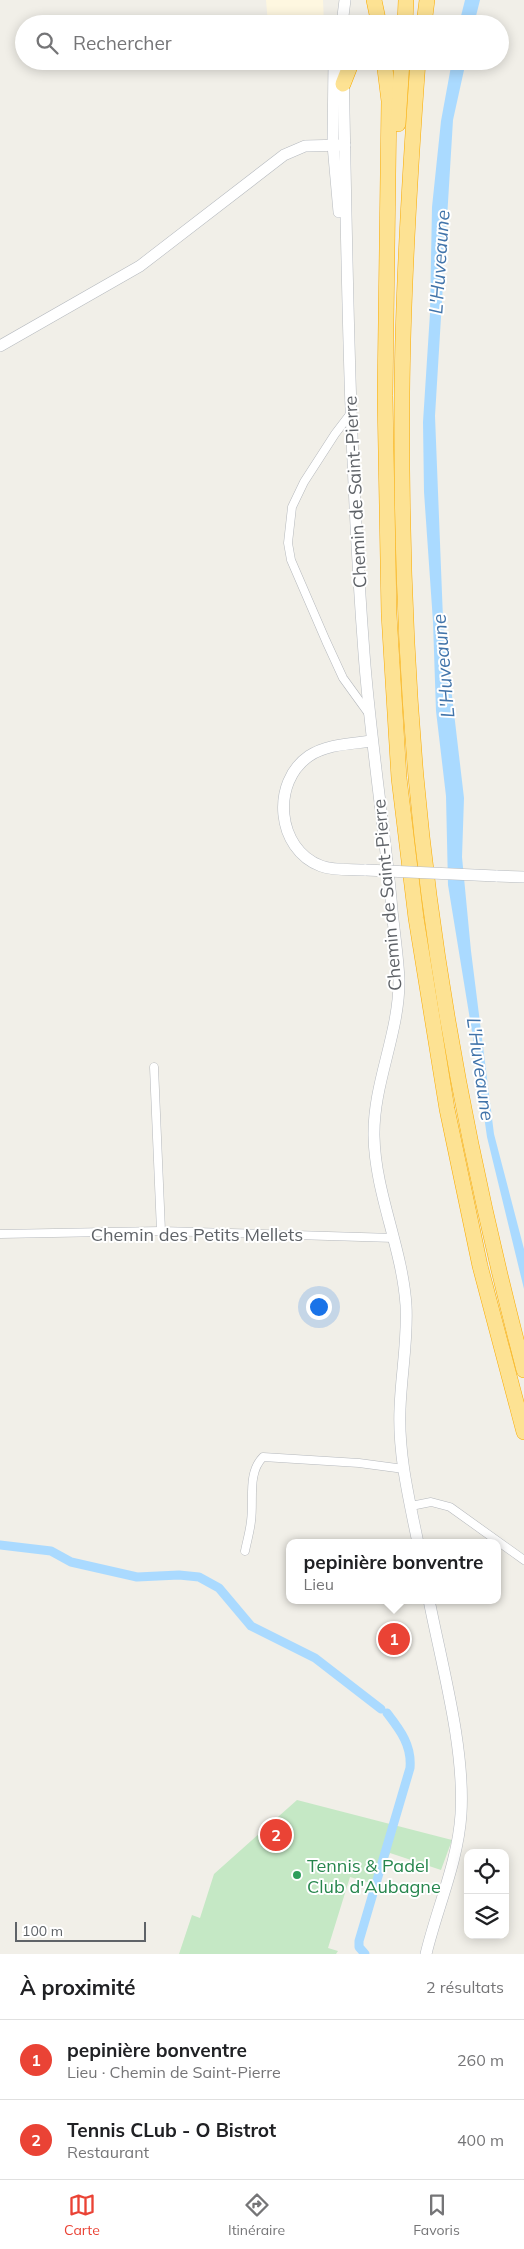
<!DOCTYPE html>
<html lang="fr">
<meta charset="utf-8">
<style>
body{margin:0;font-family:Mulish,sans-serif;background:#f2f2f2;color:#202124}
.controls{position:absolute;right:15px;bottom:15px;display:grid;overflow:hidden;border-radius:10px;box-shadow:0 2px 12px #0003}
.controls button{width:45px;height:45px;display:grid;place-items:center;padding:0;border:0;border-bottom:1px solid #e0e0e0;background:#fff;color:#202124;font:25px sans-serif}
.scale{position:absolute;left:15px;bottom:12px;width:131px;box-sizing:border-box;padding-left:5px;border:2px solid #5f6368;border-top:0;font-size:14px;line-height:18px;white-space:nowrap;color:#5f6368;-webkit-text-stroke:4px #fff;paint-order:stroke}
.you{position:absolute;left:318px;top:1306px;width:18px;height:18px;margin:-12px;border:4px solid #fff;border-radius:50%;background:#1a73e8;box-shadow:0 0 0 8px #1a73e833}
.badge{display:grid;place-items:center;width:32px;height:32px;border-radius:50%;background:#ea4335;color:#fff;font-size:16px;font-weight:700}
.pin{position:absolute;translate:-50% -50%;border:2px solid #fff;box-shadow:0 1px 5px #0006}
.popup{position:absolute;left:286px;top:1539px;width:215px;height:65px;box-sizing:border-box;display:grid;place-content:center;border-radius:10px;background:#fff;filter:drop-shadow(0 1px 4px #0005);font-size:16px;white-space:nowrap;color:#757577}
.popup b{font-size:19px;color:#202124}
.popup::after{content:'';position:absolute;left:50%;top:100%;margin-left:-10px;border:10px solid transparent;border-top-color:#fff}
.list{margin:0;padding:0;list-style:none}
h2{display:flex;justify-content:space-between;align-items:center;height:65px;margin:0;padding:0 20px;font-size:21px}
h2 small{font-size:16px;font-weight:400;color:#757577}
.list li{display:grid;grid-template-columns:32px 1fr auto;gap:15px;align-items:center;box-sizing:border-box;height:80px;padding:0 20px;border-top:1px solid #e0e0e0}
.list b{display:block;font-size:19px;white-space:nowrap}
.list p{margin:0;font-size:16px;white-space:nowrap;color:#757577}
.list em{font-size:16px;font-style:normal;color:#757577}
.icon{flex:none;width:28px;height:28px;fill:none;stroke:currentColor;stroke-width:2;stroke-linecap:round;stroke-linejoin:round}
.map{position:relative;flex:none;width:524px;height:1954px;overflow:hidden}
.search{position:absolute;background:#fff;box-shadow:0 2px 12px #0003;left:15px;right:15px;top:15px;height:55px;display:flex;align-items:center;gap:12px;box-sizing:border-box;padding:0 18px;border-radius:28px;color:#757577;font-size:19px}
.sheet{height:225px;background:#fff}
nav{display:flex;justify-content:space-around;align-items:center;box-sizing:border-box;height:70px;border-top:1px solid #e0e0e0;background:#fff;font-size:14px;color:#757577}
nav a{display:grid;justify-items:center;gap:2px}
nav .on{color:#ea4335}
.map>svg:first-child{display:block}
.commercial{fill:#fef7e0}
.green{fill:#c5e8c5}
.water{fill:#aadaff}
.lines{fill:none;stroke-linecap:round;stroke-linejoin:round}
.canal{stroke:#aadaff;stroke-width:9}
.street-casing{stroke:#b5b8bc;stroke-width:9}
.secondary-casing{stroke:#b6babf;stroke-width:12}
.highway-casing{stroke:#f9ab00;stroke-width:16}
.street{stroke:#fff;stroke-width:8}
.secondary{stroke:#fff;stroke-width:11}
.highway{stroke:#fde293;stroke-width:15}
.secondary-bridge-casing{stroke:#b6babf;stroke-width:12;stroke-linecap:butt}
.secondary-bridge{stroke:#fff;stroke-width:11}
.leisure-dot{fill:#2e9e5b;stroke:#fff;stroke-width:2}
.labels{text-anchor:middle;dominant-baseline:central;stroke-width:4;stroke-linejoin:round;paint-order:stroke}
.street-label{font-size:18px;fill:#5f6368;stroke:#fff}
.leisure-label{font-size:18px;fill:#27864d;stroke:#fff;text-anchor:start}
.water-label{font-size:19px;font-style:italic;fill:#4174aa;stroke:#fff}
</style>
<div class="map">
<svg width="524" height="1954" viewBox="0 0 524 1954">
<rect width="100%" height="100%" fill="#f1efe8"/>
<!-- commercial -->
<polygon class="commercial" points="266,0 323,0 324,24 268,24"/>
<!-- green -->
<polygon class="green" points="297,1800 452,1840 441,1870 390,1853 377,1885 350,1877 328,1948 338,1951 336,1954 179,1954 192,1915 200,1918 214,1874"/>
<!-- water -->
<g class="water">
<polygon points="465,0 480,0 474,24 459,24"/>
<polygon points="452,61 466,61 453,120 435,416 443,619 464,798 462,857 471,951 494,1134 524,1249 524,1289 487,1137 473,1038 448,885 446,796 436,711 433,622 424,492 423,422 430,313 432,207 441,121"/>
</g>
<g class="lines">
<!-- canal -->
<g class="canal">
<polyline points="0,1545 51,1551 71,1562 137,1577 179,1575 199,1577 219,1588 251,1626 315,1658 381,1709"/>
<path d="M365,1954L359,1947V1941L410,1768C412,1745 400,1730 387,1713"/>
</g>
<!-- street casing -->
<g class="street-casing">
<g id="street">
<polyline points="351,413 335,434 304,482 292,507 288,543 291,560 326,641 343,678 369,714"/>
<polyline points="154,1067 161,1231"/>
<polyline points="0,1234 161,1231 394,1238"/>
<polyline points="411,1506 431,1502 450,1507 524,1560"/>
<path d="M245,1551C247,1541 250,1531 251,1521C254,1500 247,1473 263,1457L359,1463L404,1469"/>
</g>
</g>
<!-- secondary casing -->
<g class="secondary-casing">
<g id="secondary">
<polyline points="342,24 345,0"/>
<polyline points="334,61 333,145 339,212"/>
<path d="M343,61C347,258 349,456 364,653C370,735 383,817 391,899C393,926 398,954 399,981C399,1035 373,1083 374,1136C375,1193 402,1247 406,1305C408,1340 401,1375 400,1409C398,1454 409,1499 418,1543"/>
<polyline points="0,346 140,266 284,155 305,146 345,145"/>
<path d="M366,870C352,869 334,871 321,866C276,849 271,782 309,756C327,744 351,744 371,741"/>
<polyline points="496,876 524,877"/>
<path d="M426,1954C437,1908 458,1862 461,1814C465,1748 442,1666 429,1600"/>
</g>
</g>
<!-- highway casing -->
<g class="highway-casing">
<g id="highway">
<polyline points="374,0 379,24"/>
<polyline points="405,24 406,0"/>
<polyline points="424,24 427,0"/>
<polyline points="384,61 389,101 385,396 389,614 399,778 416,918 447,1109 480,1266 524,1432"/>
<path d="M418,61C410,171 403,282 402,393C401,521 405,650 416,777C434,978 473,1176 524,1370"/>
<polyline points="343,84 352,61"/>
<polyline points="398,124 402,61"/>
</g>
</g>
<!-- street -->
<use href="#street" class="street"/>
<!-- secondary -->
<use href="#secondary" class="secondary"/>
<!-- highway -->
<use href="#highway" class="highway"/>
<!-- secondary-bridge casing -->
<g class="secondary-bridge-casing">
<polyline id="secondary-bridge" points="366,870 496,876"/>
</g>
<!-- secondary-bridge -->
<use href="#secondary-bridge" class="secondary-bridge"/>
</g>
<!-- markers -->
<circle class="leisure-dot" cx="297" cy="1875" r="5"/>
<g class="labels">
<!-- street labels -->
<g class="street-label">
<text transform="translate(355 492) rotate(-93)">Chemin de Saint-Pierre</text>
<text transform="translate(387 895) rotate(-95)">Chemin de Saint-Pierre</text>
<text x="197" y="1234">Chemin des Petits Mellets</text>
</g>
<!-- leisure labels -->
<g class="leisure-label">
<text x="307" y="1865">Tennis &amp; Padel<tspan x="307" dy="21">Club d'Aubagne</tspan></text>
</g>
<!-- water labels -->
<g class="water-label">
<text transform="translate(439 262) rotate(-86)">L'Huveaune</text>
<text transform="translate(443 666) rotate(-95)">L'Huveaune</text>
<text transform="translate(481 1069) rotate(82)">L'Huveaune</text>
</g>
</g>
</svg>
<div class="controls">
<button><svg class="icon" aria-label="locate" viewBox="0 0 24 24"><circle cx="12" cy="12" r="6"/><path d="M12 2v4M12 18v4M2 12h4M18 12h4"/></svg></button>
<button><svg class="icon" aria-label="layers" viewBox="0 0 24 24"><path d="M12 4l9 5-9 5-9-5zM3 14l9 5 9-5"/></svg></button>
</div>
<div class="scale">100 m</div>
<div class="you"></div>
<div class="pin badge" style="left:394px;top:1639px">1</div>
<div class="popup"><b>pepinière bonventre</b>Lieu</div>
<div class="pin badge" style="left:276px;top:1835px">2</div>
<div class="search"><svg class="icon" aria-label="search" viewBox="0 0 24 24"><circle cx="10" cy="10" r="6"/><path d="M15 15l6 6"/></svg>Rechercher</div>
</div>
<section class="sheet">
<h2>À proximité<small>2 résultats</small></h2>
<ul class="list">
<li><span class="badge">1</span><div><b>pepinière bonventre</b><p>Lieu · Chemin de Saint-Pierre</p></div><em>260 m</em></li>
<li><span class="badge">2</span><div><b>Tennis CLub - O Bistrot</b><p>Restaurant</p></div><em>400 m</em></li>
</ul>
</section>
<nav>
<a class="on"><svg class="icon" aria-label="map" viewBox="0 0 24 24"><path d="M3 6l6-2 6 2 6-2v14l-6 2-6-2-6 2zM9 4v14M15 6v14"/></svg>Carte</a>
<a><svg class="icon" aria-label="directions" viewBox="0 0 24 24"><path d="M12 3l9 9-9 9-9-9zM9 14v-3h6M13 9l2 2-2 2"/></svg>Itinéraire</a>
<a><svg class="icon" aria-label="saved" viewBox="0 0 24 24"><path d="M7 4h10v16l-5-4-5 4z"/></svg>Favoris</a>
</nav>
